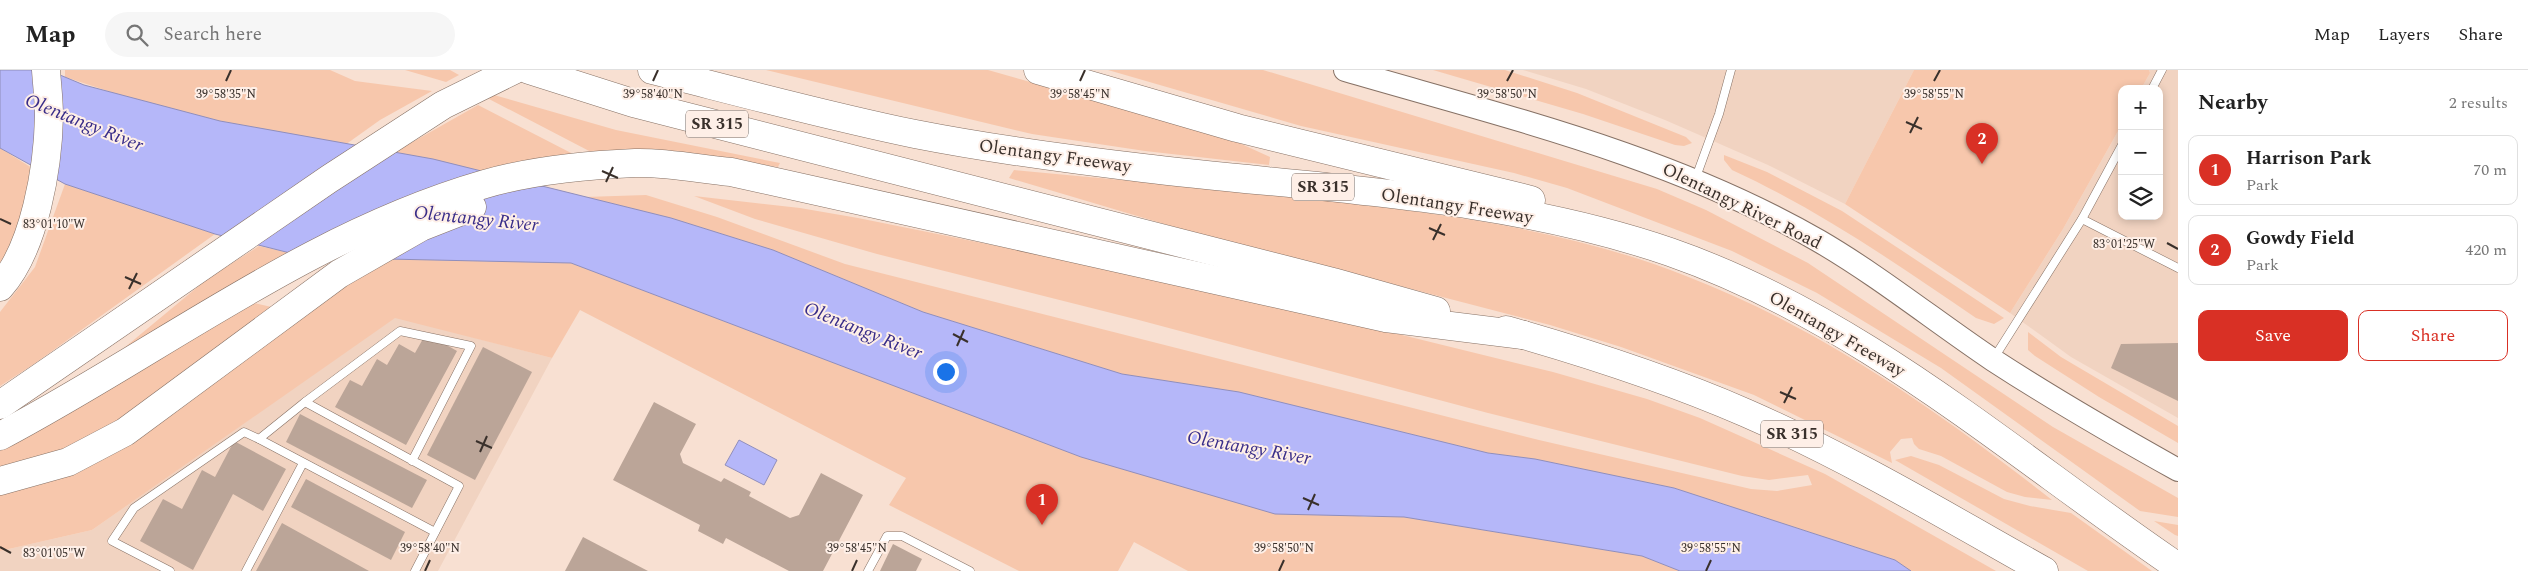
<!DOCTYPE html>
<meta charset="utf-8">
<style>
body{margin:0;font-family:Spectral,serif;background:#f6f6f6;color:#222}
.controls{position:absolute;right:15px;top:15px;display:grid;overflow:hidden;border-radius:10px;box-shadow:0 2px 8px #0003}
.controls button{width:45px;height:45px;display:grid;place-items:center;padding:0;border:0;border-bottom:1px solid #e0e0e0;background:#fff;color:#222;font:25px sans-serif}
.you{position:absolute;left:945px;top:301px;width:18px;height:18px;margin:-12px;border:4px solid #fff;border-radius:50%;background:#1a73e8;box-shadow:0 0 0 8px #1a73e833}
.badge{display:grid;place-items:center;width:32px;height:32px;border-radius:50%;background:#d93025;color:#fff;font-size:16px;font-weight:700}
.pin{position:absolute;translate:-50% -41px;filter:drop-shadow(0 1px 2px #0008)}
.pin::after{content:'';position:absolute;top:26px;width:18px;height:15px;background:inherit;clip-path:polygon(0 0,100% 0,50% 100%)}
.list{margin:0;padding:0;list-style:none}
h2{display:flex;justify-content:space-between;align-items:center;height:65px;margin:0;padding:0 20px;font-size:21px}
h2 small{font-size:16px;font-weight:400;color:#767676}
.list li{display:grid;grid-template-columns:32px 1fr auto;gap:15px;align-items:center;box-sizing:border-box;height:70px;margin:0 10px 10px;padding:0 10px;border:1px solid #e0e0e0;border-radius:10px}
.list b{display:block;font-size:19px;white-space:nowrap}
.list p{margin:0;font-size:16px;white-space:nowrap;color:#767676}
.list em{font-size:16px;font-style:normal;color:#767676}
.actions{display:flex;gap:10px;padding:15px 20px}
.actions a{flex:1;padding:11px 0;border:1px solid #d93025;border-radius:10px;text-align:center;font-size:18px;color:#d93025}
.actions .main{background:#d93025;color:#fff}
.icon{flex:none;width:28px;height:28px;fill:none;stroke:currentColor;stroke-width:2;stroke-linecap:round;stroke-linejoin:round}
.map{position:relative;flex:none;width:2178px;height:501px;overflow:hidden}
header{display:flex;align-items:center;gap:30px;box-sizing:border-box;height:70px;padding:0 25px;background:#fff;border-bottom:1px solid #e0e0e0}
header strong{font-size:24px}
nav{display:flex;gap:28px;margin-inline-start:auto;font-size:18px}
.search{width:350px;height:45px;background:#f6f6f6;display:flex;align-items:center;gap:12px;box-sizing:border-box;padding:0 18px;border-radius:28px;color:#767676;font-size:19px}
main{display:flex}
aside{flex:1;background:#fff}
.map>svg:first-child{display:block}
.built{fill:#f1d3c1}
.green{fill:#f7c7ac}
.water{fill:#b5b7f9;stroke:#908ebb}
.building{fill:#bba598}
.lines{fill:none;stroke-linecap:round;stroke-linejoin:round}
.lane-casing{stroke:#867165;stroke-width:9}
.secondary-casing{stroke:#867165;stroke-width:24}
.highway-casing{stroke:#867165;stroke-width:29}
.lane{stroke:#fff;stroke-width:8}
.secondary{stroke:#fff;stroke-width:22}
.highway{stroke:#fff;stroke-width:28}
.ticks{fill:none;stroke:#39302b;stroke-width:2}
.labels{text-anchor:middle;dominant-baseline:central;stroke-width:4;stroke-linejoin:round;paint-order:stroke}
.shield{fill:#feefe7;stroke:#746963;stroke-width:1}
.shield-label{font-size:16px;font-weight:bold;fill:#39302b}
.street-label{font-size:18px;fill:#39302b;stroke:#feefe7}
.water-label{font-size:19px;font-style:italic;fill:#392d89;stroke:#feefe7}
.ticks-label{font-size:12px;text-anchor:middle;fill:#39302b;stroke:#feefe7;stroke-width:4;stroke-linejoin:round;paint-order:stroke}
</style>
<header>
<strong>Map</strong>
<div class="search"><svg class="icon" aria-label="search" viewBox="0 0 24 24"><circle cx="10" cy="10" r="6"/><path d="M15 15l6 6"/></svg>Search here</div>
<nav><a>Map</a><a>Layers</a><a>Share</a></nav>
</header>
<main>
<div class="map">
<svg width="2178" height="501" viewBox="0 0 2178 501">
<rect width="100%" height="100%" fill="#f8e0d2"/>
<!-- built -->
<g class="built">
<polygon points="1523,0 1914,0 1845,134 1768,95 1665,50 1586,19"/>
<polygon points="2149,0 2178,0 2178,348 2071,287 2010,243 2063,159 2122,54 2122,146 2159,146 2159,19 2141,19 2150,3"/>
<polygon points="395,247 552,288 438,501 0,501 0,481 92,460"/>
</g>
<!-- green -->
<g class="green">
<polygon points="65,0 330,0 355,11 432,21 380,50 345,75 220,51 120,25 65,7"/>
<polygon points="405,0 450,0 459,5 446,12"/>
<polygon points="766,0 988,0 1165,50 1237,72 1270,87 1269,95 1145,81 1032,64"/>
<polygon points="1108,0 1263,0 1657,119 1706,140 1808,193 2053,357 2178,428 2178,447 2140,441 1941,298 1817,223 1732,181 1567,118 1514,103 1301,56"/>
<polygon points="1433,0 1505,0 1577,23 1686,67 1692,73 1684,76 1675,75 1583,44"/>
<polygon points="1914,0 2149,0 2150,3 2141,19 2122,19 2122,54 2063,159 2010,243 1845,134"/>
<polygon points="494,25 616,60 780,93 778,97 702,86 593,83 489,29"/>
<polygon points="478,35 575,85 481,101 395,82"/>
<polygon points="0,78 32,98 17,160 0,197"/>
<path d="M1724,85L1767,102L1842,141L2004,248L1994,254L1976,248C1897,194 1819,140 1732,100L1724,90Z"/>
<path d="M1014,100C1120,110 1226,119 1331,131C1451,145 1573,161 1686,206C1821,258 1939,342 2052,430L2025,427L2007,422L1941,386L1919,379L1914,374L1912,368L1901,369L1890,382L1892,393L1754,325L1621,277L1550,255L1181,159L1009,108Z"/>
<polygon points="65,114 215,164 34,294 0,316 0,242 35,197"/>
<polygon points="646,125 717,147 845,194 1539,370 1751,419 1777,421 1812,415 1808,405 1769,410 1742,406 1488,343 1135,249 877,184 755,149 694,126 800,138 858,148 1231,223 1553,302 1647,329 1700,348 1825,404 1996,501 1911,501 1895,490 1674,418 1535,389 1488,383 1239,322 1122,304 923,242 773,180 671,148 585,127"/>
<polygon points="259,176 290,183 124,278 206,210"/>
<path d="M387,189L571,193L1081,387L1364,447H1404L1642,486L1680,501H1188L1134,472L1118,501H1019L889,435L906,408L580,240L552,288L395,248L92,460L0,481V422C101,414 197,325 274,266C310,239 348,212 387,189Z"/>
<polygon points="250,232 276,238 141,340 82,375 0,399 0,381"/>
<polygon points="2028,262 2061,287 2178,356 2178,373 2099,327 2035,286 2028,280"/>
<polygon points="1911,386 1939,395 2004,429 2030,436 2071,443 2152,501 2088,501 1895,390"/>
<polygon points="2154,451 2178,455 2178,466 2175,465"/>
</g>
<!-- water -->
<g class="water">
<polygon points="0,0 48,0 84,15 220,51 433,89 671,148 773,180 923,242 1122,304 1239,322 1488,383 1535,389 1674,418 1895,490 1911,501 1680,501 1642,486 1404,447 1275,444 1081,387 571,193 387,189 290,183 215,164 65,114 0,78"/>
<polygon points="739,370 777,390 764,415 725,395"/>
</g>
<!-- building -->
<g class="building">
<polygon points="424,267 434,273 436,269 457,281 406,375 335,337 350,310 362,316 377,289 387,295 399,274 415,283"/>
<polygon points="2178,273 2178,331 2111,298 2121,274"/>
<polygon points="483,277 532,302 475,410 427,385"/>
<polygon points="654,332 696,354 680,384 683,393 721,412 724,408 751,422 749,426 790,448 799,445 821,403 863,425 823,501 789,501 726,468 723,474 698,461 700,455 613,410"/>
<polygon points="300,344 427,410 412,438 286,372"/>
<polygon points="234,371 286,399 263,441 233,424 193,500 140,471 163,429 182,439 202,400 215,407"/>
<polygon points="306,409 405,462 391,490 291,437"/>
<polygon points="282,453 369,501 256,501"/>
<polygon points="583,467 648,501 565,501"/>
<polygon points="893,474 922,489 916,501 880,501"/>
</g>
<g class="lines">
<!-- lane casing -->
<g class="lane-casing">
<g id="lane">
<polyline points="2152,19 2162,0"/>
<polyline points="1695,110 1719,44 1731,0"/>
<polyline points="2082,149 2178,198"/>
<polyline points="1994,288 2082,149 2122,75"/>
<polyline points="305,332 259,369 435,462"/>
<polyline points="412,391 471,276 400,261 305,332 459,416 415,501"/>
<polyline points="170,501 112,471 134,438 244,362 259,369"/>
<polyline points="246,501 303,393"/>
<polyline points="868,501 887,466 902,466 970,501"/>
</g>
</g>
<!-- secondary casing -->
<g class="secondary-casing">
<path id="secondary" d="M1345,0C1506,47 1672,86 1819,171C1879,206 1935,251 1993,290C2053,329 2115,365 2178,400"/>
</g>
<!-- highway casing -->
<g class="highway-casing">
<g id="highway">
<polyline points="529,0 633,33 1333,212 1436,241"/>
<path d="M652,0C739,22 827,46 915,64C991,79 1067,89 1143,98C1318,119 1501,124 1670,182C1860,248 2013,385 2178,497"/>
<polyline points="1038,0 1237,58 1531,130"/>
<path d="M0,217C35,178 48,97 49,46C49,31 47,15 46,0"/>
<path d="M1506,260C1587,283 1668,309 1746,343C1849,388 1946,446 2044,501"/>
<polyline points="0,335 329,109 443,35 514,0"/>
<path d="M0,366C161,281 308,165 485,114C530,101 588,95 635,93C666,92 700,99 731,102L1386,248L1523,265"/>
<polyline points="0,411 68,392 125,362 339,204 421,157 472,137"/>
</g>
</g>
<!-- lane -->
<use href="#lane" class="lane"/>
<!-- secondary -->
<use href="#secondary" class="secondary"/>
<!-- highway -->
<use href="#highway" class="highway"/>
</g>
<!-- ticks -->
<path class="ticks" d="M226,11L231,0M653,11L658,0M1080,11L1085,0M1507,11L1513,0M1934,11L1940,0M1906,52L1922,59M1910,63L1918,47M602,101L618,108M606,112L613,97M0,149L11,154M1429,158L1445,165M1433,170L1441,154M2167,173L2178,179M125,207L141,214M129,219L137,203M953,264L968,272M957,276L964,260M1780,322L1796,329M1784,333L1792,317M476,371L492,378M480,382L487,366M1303,428L1319,435M1308,440L1315,424M0,477L11,483M425,501L430,490M852,501L857,490M1279,501L1284,490M1706,501L1711,490"/>
<g class="labels">
<!-- shield labels -->
<g class="shield">
<rect x="686" y="40.5" width="62" height="27" rx="4"/>
<rect x="1292" y="103.5" width="62" height="27" rx="4"/>
<rect x="1761" y="350.5" width="62" height="27" rx="4"/>
</g>
<g class="shield-label">
<text x="717" y="54">SR 315</text>
<text x="1323" y="117">SR 315</text>
<text x="1792" y="364">SR 315</text>
</g>
<!-- street labels -->
<g class="street-label">
<text transform="translate(1055 86) rotate(8)">Olentangy Freeway</text>
<text transform="translate(1457 136) rotate(9)">Olentangy Freeway</text>
<text transform="translate(1742 136) rotate(26)">Olentangy River Road</text>
<text transform="translate(1837 264) rotate(30)">Olentangy Freeway</text>
</g>
<!-- water labels -->
<g class="water-label">
<text transform="translate(84 53) rotate(22)">Olentangy River</text>
<text transform="translate(476 149) rotate(6)">Olentangy River</text>
<text transform="translate(863 261) rotate(22)">Olentangy River</text>
<text transform="translate(1249 378) rotate(10)">Olentangy River</text>
</g>
</g>
<g class="ticks-label">
<text x="226" y="28">39°58'35"N</text>
<text x="653" y="28">39°58'40"N</text>
<text x="1080" y="28">39°58'45"N</text>
<text x="1934" y="28">39°58'55"N</text>
<text x="1507" y="28">39°58'50"N</text>
<text x="54" y="158">83°01'10"W</text>
<text x="2124" y="178">83°01'25"W</text>
<text x="430" y="482">39°58'40"N</text>
<text x="857" y="482">39°58'45"N</text>
<text x="1284" y="482">39°58'50"N</text>
<text x="1711" y="482">39°58'55"N</text>
<text x="54" y="487">83°01'05"W</text>
</g>
</svg>
<div class="controls">
<button>+</button>
<button>−</button>
<button><svg class="icon" aria-label="layers" viewBox="0 0 24 24"><path d="M12 4l9 5-9 5-9-5zM3 14l9 5 9-5"/></svg></button>
</div>
<div class="you"></div>
<div class="pin badge" style="left:1042px;top:455px">1</div>
<div class="pin badge" style="left:1982px;top:94px">2</div>
</div>
<aside>
<h2>Nearby<small>2 results</small></h2>
<ul class="list">
<li><span class="badge">1</span><div><b>Harrison Park</b><p>Park</p></div><em>70 m</em></li>
<li><span class="badge">2</span><div><b>Gowdy Field</b><p>Park</p></div><em>420 m</em></li>
</ul>
<div class="actions"><a class="main">Save</a><a>Share</a></div>
</aside>
</main>
